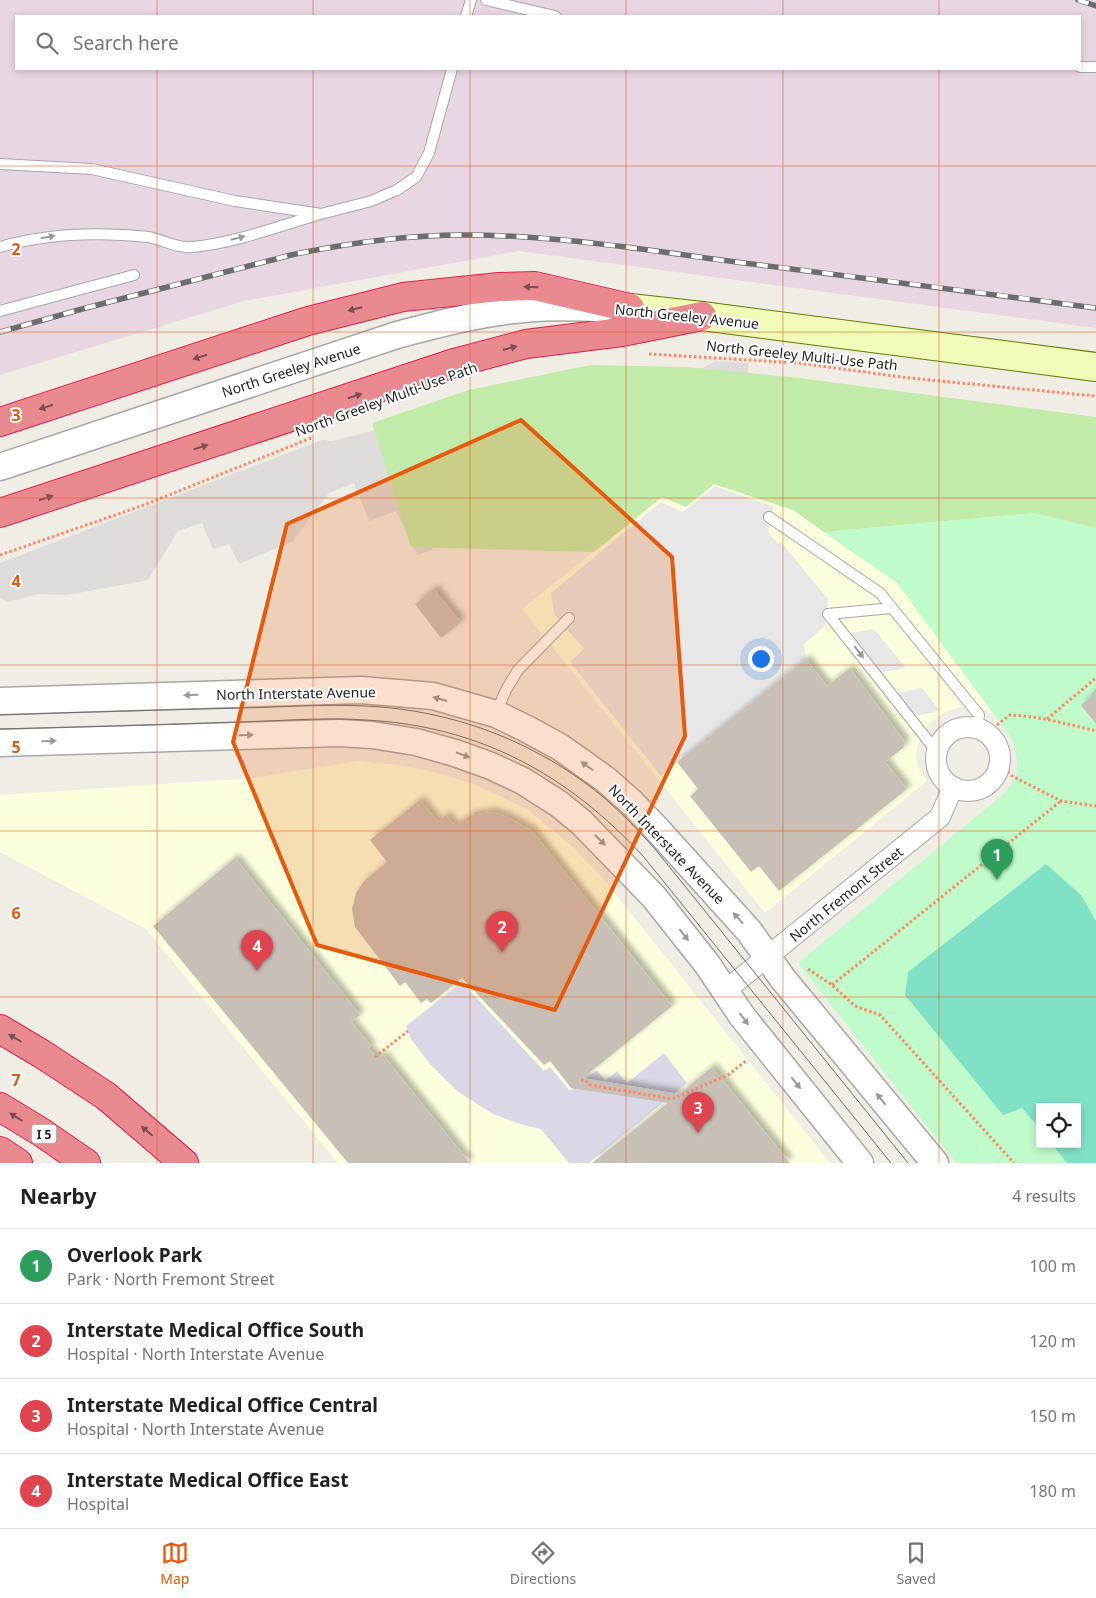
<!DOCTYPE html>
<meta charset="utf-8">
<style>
body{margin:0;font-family:"Noto Sans",sans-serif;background:#f6f6f6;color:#202124}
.controls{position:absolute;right:15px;bottom:15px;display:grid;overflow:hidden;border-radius:0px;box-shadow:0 2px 8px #0003}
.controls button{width:45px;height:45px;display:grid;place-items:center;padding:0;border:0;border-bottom:1px solid #e0e0e0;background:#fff;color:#202124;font:25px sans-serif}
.you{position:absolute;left:760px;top:658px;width:18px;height:18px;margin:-12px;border:4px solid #fff;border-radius:50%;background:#1a73e8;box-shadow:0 0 0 8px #1a73e833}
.badge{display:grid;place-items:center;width:32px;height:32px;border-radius:50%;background:#ea580c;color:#fff;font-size:16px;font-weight:700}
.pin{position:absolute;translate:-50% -41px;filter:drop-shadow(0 1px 2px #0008)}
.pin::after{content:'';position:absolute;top:26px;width:18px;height:15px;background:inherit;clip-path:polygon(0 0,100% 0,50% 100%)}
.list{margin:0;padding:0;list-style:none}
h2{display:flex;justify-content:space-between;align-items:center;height:65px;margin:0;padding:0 20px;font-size:21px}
h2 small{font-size:16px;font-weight:400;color:#757577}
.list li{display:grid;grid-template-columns:32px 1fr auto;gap:15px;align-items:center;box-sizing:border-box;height:75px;padding:0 20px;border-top:1px solid #e0e0e0}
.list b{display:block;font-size:19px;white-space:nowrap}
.list p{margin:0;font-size:16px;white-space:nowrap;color:#757577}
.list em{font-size:16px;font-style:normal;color:#757577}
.icon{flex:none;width:28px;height:28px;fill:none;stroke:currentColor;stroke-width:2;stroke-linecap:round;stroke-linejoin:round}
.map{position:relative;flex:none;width:1096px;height:1163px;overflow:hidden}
.search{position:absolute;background:#fff;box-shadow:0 2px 8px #0003;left:15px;right:15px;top:15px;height:55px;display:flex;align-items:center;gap:12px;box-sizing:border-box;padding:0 18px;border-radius:0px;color:#757577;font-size:19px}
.sheet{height:365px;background:#fff}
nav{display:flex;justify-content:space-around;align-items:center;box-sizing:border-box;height:70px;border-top:1px solid #e0e0e0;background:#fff;font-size:14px;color:#757577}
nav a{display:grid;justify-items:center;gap:2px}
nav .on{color:#ea580c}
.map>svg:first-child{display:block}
.residential{fill:#dddcdb}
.industrial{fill:#e9d6e3;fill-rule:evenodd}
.education{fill:#fbffde}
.grass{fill:#c2eba9}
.park{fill:#c0fbcb;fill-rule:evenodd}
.pitch{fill:#80e1c6}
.parking{fill:#e7e7e7}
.plaza{fill:#dad8e6}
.building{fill:#c8c0b7;filter:url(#shadow)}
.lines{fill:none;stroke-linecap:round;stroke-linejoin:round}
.service-casing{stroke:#a6a6a6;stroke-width:12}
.minor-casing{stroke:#a6a6a6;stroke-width:22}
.tertiary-casing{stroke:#a6a6a6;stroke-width:29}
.secondary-casing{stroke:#607a01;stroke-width:30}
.motorway-casing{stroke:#e01f4c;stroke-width:30}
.path{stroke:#fe8767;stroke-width:3;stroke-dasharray:2.5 2.5;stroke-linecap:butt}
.service{stroke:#fff;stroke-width:10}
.minor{stroke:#fff;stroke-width:20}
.tertiary{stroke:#fff;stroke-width:26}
.secondary{stroke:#f0fbb7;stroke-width:28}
.motorway{stroke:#e98a91;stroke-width:28}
.tram{stroke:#6d6d6d;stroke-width:1}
.rail-casing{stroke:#6d6d6d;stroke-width:5.5}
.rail{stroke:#fff;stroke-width:4;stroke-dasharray:11;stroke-linecap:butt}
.oneway{fill:#9a9a9a}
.oneway2{fill:#7a4f52}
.marked{fill:#e8590c;fill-opacity:0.2;stroke:#e8590c;stroke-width:4;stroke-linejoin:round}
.grid{fill:none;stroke:#e8590c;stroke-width:1;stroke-opacity:0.55}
.labels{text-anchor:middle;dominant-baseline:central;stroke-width:4;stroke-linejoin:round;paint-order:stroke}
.shield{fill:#fff;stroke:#626262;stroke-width:1}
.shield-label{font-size:12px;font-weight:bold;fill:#1f1f1f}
.street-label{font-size:14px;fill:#1f1f1f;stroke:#fff}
.grid-label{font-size:16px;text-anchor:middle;font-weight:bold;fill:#e8590c;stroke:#fff;stroke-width:4;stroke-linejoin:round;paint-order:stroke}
</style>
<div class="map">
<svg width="1096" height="1163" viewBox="0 0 1096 1163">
<defs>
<filter id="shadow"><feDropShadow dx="4.5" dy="-4.5" stdDeviation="2.5" flood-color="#0004"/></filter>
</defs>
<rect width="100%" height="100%" fill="#f0ede4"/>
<!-- residential -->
<polygon class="residential" points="715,361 749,363 745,390 432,539 432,550 417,555 396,511 369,521 354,483 329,493 293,541 239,564 229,544 213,549 202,523 178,531 148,580 67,595 38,594 8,602 0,598 0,563 322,440 331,441 524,395 655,395"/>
<!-- industrial -->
<path class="industrial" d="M0,0H1096V328L519,251L244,301L0,375ZM16,16H1080V69H16Z"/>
<!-- education -->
<g class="education">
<polygon points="714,484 793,510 897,583 994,715 981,708 963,706 945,712 932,721 926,728 919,741 916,755 918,767 927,781 765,913 522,609 662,497 686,507"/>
<polygon points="358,761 397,765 430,771 474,784 527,809 574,848 601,876 830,1163 338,1163 146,929 0,852 0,795 253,778"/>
</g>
<!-- grass -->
<polygon class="grass" points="590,365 687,367 799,378 1096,417 1096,528 1034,513 824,532 793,510 714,484 686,507 662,497 594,552 411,547 372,423 469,390"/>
<!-- park -->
<path class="park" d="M1034,513L1096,528V1163H956L798,963L1000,797C1019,779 1021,764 1012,739L897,583L824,532ZM1040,1107H1077V1144H1040Z"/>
<!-- pitch -->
<polygon class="pitch" points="1046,864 1081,895 1096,921 1096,1163 1067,1163 1052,1144 1077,1144 1077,1107 1040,1107 1040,1129 1022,1108 1003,1115 905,995 908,972"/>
<!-- parking -->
<g class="parking">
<polygon points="715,486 774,507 768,532 778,544 781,542 828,599 825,626 804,644 806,659 661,776 570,662 584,649 554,614 551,593 661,502 683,512"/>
<polygon points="874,629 906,668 876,673 844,634"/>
<polygon points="922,688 940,711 911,717 892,694"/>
</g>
<!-- plaza -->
<polygon class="plaza" points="462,982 544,1071 550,1067 570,1091 597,1070 605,1081 617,1071 627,1083 664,1053 687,1083 589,1163 569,1163 541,1129 523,1125 493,1114 457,1091 430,1064 411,1039 406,1026"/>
<!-- building -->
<g class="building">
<polygon points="434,589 461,622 441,638 415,604"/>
<polygon points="806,659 827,686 846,671 852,671 854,674 905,742 903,748 885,762 907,789 779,891 759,866 751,872 690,796 698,789 677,762"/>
<polygon points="1096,689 1096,724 1081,705 1092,696 1091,694"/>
<polygon points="420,800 438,822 446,815 455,826 471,815 492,812 507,817 532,831 672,1006 583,1078 679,1094 712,1067 790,1163 592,1163 668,1103 571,1088 550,1061 544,1065 462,978 431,1003 427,999 421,1003 405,982 400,986 355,927 352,909 356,893 364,881 387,862 370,840"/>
<polygon points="235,858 360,1015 351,1022 371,1046 368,1048 378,1059 383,1055 470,1163 348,1163 153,926"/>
</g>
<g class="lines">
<!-- service casing -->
<g class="service-casing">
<g id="service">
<polyline points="486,0 555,16"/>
<polyline points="466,16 471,0"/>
<polyline points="1080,67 1096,67"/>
<polyline points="0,164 92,169 235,201 321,214 371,201 397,190 416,177 429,153 452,69"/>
<path d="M0,247C47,233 99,232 148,237C161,239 179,249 192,247C234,243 277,227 317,215"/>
<polyline points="0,311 134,275"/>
<polyline points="769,517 880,593 979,715 977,728"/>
<polyline points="828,614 937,752"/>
<polyline points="828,614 892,608"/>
<polyline points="496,713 506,690 518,670 569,618"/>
</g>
</g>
<!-- minor casing -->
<g class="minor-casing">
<g id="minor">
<circle cx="968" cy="759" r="32"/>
<polyline points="725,991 940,817 953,787"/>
</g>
</g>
<!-- tertiary casing -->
<g class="tertiary-casing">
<g id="tertiary">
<path d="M0,467L397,335C442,323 488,311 535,308C558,306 581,308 604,308"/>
<polyline points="0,701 361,690 433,696 496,714 525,728 560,747 605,779 631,802 655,827 749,931 783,979 935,1163"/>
<polyline points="0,743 339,733 372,735 416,742 455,753 491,766 523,781 559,804 581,822 654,897 707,964 742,1016 860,1163"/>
</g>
</g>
<!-- secondary casing -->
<g class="secondary-casing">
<polyline id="secondary" points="630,308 702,316 1096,367"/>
</g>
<!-- motorway casing -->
<g class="motorway-casing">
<g id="motorway">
<polyline points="0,422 308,321 403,297 499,287 535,286 630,308"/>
<polyline points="0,513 454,363 526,344 622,332 702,316"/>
<polyline points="0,1029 42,1054 106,1096 184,1163"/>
<polyline points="0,1107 41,1132 86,1163"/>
<polyline points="0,1151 18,1163"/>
</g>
</g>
<!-- path -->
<g class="path">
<polyline points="649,354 798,363 909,378 1096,396"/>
<polyline points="0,555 144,505 311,438"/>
<polyline points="1047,719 1096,678"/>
<path d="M993,728L1010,715C1039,716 1067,724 1096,731"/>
<polyline points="1000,765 1012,776 1061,801 1096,806"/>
<polyline points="808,969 832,985 855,1006 880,1015 1014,1163"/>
<polyline points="832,985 1061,801"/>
<polyline points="375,1057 408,1031"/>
<polyline points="581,1080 585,1080 590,1085 672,1099 728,1075 747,1060"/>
</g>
<!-- service -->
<use href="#service" class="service"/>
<!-- minor -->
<use href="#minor" class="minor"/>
<!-- tertiary -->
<use href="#tertiary" class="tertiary"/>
<!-- secondary -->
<use href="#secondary" class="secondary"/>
<!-- motorway -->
<use href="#motorway" class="motorway"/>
<!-- tram -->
<g class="tram">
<path d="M0,715C81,712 161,710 242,708C283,707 324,704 366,706C452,710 535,741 602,796C621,812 638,830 655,849L908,1163"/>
<path d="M0,729C79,727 159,725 238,722C281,721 323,717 366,720C479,726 567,774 643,856L891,1163"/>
</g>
<!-- rail casing -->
<g class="rail-casing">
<g id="rail">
<polyline points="1078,0 1096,6"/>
<path d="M0,332L82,309L291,255C348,243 406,235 465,235C555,235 646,250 736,262C856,277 976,292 1096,308"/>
</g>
</g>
<!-- rail -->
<use href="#rail" class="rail"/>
</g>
<!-- one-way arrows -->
<defs><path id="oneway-solid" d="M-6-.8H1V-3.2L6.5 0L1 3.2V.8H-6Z" transform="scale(1.25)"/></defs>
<g class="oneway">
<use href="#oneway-solid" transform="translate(48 237) rotate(-10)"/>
<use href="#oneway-solid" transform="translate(238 238) rotate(-14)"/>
<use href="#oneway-solid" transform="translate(859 652) rotate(52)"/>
<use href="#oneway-solid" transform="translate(191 695) rotate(178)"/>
<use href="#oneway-solid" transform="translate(440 699) rotate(-165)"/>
<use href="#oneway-solid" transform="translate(246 735) rotate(-1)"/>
<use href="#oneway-solid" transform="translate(49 741) rotate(-2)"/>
<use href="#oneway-solid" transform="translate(463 755) rotate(20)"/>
<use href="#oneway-solid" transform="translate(587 766) rotate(-145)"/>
<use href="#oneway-solid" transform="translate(600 840) rotate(45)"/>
<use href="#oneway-solid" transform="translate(738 918) rotate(-132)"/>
<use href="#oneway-solid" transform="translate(684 935) rotate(52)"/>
<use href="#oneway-solid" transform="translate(744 1019) rotate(53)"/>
<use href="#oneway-solid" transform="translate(796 1083) rotate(51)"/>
<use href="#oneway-solid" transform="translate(881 1099) rotate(-129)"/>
</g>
<g class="oneway2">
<use href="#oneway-solid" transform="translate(531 287) rotate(-178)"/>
<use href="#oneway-solid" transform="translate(355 309) rotate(166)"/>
<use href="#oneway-solid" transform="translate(510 348) rotate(-15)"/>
<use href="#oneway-solid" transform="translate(200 357) rotate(162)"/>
<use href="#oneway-solid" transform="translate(355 396) rotate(-18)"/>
<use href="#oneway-solid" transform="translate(46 407) rotate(162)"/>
<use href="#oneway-solid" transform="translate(201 447) rotate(-18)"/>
<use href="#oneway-solid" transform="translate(46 498) rotate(-18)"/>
<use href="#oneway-solid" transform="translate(15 1038) rotate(-150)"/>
<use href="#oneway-solid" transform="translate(16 1117) rotate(-149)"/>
<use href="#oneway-solid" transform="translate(147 1131) rotate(-140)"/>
</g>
<!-- marked area -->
<path class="marked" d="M521,420L672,557L685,736L555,1010L317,945L233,742L287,524Z"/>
<!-- grid -->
<path class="grid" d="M157,0V16M313,0V16M470,0V16M626,0V16M783,0V16M939,0V16M157,69V1163M313,69V1163M470,69V1163M626,69V1163M783,69V1163M939,69V1163M0,166H1096M0,332H1096M0,498H1096M0,665H1096M0,831H1096M0,997H1096"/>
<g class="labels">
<!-- shield labels -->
<rect class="shield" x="31.5" y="1124.5" width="25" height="19" rx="4"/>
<g class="shield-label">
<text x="44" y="1134">I 5</text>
</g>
<!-- street labels -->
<g class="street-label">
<text transform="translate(687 316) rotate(6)">North Greeley Avenue</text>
<text transform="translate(802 355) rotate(6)">North Greeley Multi-Use Path</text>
<text transform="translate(291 370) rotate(-18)">North Greeley Avenue</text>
<text transform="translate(386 399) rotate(-20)">North Greeley Multi-Use Path</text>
<text transform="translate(296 693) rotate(-1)">North Interstate Avenue</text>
<text transform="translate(667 844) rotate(46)">North Interstate Avenue</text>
<text transform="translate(846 894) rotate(-39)">North Fremont Street</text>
</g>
</g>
<g class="grid-label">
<text x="16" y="255">2</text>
<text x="16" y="421">3</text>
<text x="16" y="587">4</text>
<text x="16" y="753">5</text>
<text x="16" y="919">6</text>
<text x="16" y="1086">7</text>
</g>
</svg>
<div class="controls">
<button><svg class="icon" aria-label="locate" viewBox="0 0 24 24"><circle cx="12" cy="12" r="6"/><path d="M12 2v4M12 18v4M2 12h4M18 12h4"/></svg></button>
</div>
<div class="you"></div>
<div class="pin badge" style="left:997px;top:880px;background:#2e9e5b">1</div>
<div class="pin badge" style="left:502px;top:952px;background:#e0444e">2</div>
<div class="pin badge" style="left:698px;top:1133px;background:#e0444e">3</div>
<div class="pin badge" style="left:257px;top:971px;background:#e0444e">4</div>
<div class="search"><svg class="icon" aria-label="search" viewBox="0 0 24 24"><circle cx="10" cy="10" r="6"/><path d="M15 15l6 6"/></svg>Search here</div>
</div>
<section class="sheet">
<h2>Nearby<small>4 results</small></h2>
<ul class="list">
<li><span class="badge" style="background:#2e9e5b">1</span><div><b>Overlook Park</b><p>Park · North Fremont Street</p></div><em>100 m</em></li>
<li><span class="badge" style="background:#e0444e">2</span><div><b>Interstate Medical Office South</b><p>Hospital · North Interstate Avenue</p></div><em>120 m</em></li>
<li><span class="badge" style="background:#e0444e">3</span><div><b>Interstate Medical Office Central</b><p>Hospital · North Interstate Avenue</p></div><em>150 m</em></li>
<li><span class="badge" style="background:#e0444e">4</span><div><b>Interstate Medical Office East</b><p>Hospital</p></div><em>180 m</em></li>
</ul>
</section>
<nav>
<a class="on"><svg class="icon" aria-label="map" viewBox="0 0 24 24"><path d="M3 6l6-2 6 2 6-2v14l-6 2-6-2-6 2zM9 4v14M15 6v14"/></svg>Map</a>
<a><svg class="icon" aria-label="directions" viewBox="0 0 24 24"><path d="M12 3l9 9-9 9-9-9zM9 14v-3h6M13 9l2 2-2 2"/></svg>Directions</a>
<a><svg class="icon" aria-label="saved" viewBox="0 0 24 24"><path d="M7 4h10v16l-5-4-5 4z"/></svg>Saved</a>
</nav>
